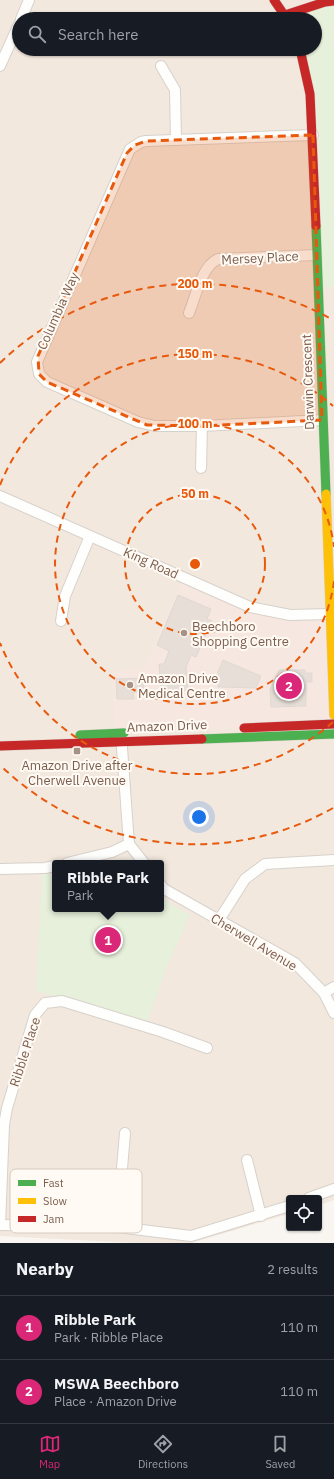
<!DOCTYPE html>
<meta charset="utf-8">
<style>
body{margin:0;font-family:"IBM Plex Sans",sans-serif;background:#20242c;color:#f1f3f6}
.controls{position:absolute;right:12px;bottom:12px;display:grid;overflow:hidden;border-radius:4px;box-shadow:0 1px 3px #0004}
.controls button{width:36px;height:36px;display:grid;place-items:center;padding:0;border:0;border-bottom:1px solid #363941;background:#171b24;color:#f1f3f6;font:20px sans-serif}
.you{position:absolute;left:199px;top:817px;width:14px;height:14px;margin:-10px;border:3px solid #fff;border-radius:50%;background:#1a73e8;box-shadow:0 0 0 6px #1a73e833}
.badge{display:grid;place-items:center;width:26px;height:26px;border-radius:50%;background:#db2777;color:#fff;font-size:13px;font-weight:700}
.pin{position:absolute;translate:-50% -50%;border:2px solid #fff;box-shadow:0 1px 4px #0006}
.popup{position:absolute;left:52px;top:860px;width:112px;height:52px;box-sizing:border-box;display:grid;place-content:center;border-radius:4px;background:#171b24;filter:drop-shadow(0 1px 3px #0005);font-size:13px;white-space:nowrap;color:#9ea1a6}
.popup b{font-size:15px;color:#f1f3f6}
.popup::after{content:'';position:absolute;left:50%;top:100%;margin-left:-8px;border:8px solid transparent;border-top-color:#171b24}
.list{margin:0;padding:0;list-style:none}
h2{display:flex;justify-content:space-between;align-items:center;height:52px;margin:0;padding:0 16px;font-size:17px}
h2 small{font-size:13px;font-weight:400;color:#9ea1a6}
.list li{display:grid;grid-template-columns:26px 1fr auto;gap:12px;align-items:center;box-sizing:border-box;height:64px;padding:0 16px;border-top:1px solid #363941}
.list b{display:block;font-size:15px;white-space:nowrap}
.list p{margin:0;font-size:13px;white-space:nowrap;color:#9ea1a6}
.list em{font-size:13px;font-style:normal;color:#9ea1a6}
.icon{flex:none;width:22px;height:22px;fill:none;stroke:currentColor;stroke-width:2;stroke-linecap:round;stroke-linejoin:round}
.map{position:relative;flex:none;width:334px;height:1243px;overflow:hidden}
.search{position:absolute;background:#171b24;box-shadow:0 1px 3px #0004;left:12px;right:12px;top:12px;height:44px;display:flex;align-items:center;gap:10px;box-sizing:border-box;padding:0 14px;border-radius:22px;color:#9ea1a6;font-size:15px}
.sheet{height:180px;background:#171b24}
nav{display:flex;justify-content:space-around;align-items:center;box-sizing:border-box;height:56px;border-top:1px solid #363941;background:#171b24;font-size:11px;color:#9ea1a6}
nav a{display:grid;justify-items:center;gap:2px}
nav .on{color:#db2777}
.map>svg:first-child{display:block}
.residential{fill:#f2e8de;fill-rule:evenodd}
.commercial{fill:#f6e8e1}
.green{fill:#e7f0db}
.building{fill:#e6ded7;stroke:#e2d8d2}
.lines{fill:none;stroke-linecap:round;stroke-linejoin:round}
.street-casing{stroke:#d7d1cb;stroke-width:12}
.fast-casing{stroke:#d9d2cb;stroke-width:10}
.slow-casing{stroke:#d9d2cb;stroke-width:10}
.jam-casing{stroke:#d9d2cb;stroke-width:10}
.street{stroke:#fefefd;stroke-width:10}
.fast{stroke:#4caf50;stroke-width:9}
.slow{stroke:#ffc107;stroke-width:9}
.jam{stroke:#c62828;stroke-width:9}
.marked{fill:#e8590c;fill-opacity:0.2;stroke:#e8590c;stroke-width:3;stroke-dasharray:8 5;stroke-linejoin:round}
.ring{fill:none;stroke:#e8590c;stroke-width:2;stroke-dasharray:7 5}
.poi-dot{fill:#a69286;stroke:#fffaf3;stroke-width:1.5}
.labels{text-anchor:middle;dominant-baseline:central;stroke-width:4;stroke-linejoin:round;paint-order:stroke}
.street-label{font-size:13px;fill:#7a5c4d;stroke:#fffaf3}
.poi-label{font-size:13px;fill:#7a5c4d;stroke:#fffaf3;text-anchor:start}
.key{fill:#fffaf3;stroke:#d7cbc1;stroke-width:1}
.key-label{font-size:11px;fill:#7a5c4d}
.centre{fill:#e8590c;stroke:#fffaf3;stroke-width:2}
.ring-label{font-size:12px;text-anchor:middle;font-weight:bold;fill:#e8590c;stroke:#fffaf3;stroke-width:4;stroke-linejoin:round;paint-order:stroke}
</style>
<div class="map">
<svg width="334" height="1243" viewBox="0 0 334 1243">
<rect width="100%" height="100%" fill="#f9f5f0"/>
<!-- residential -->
<path class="residential" d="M0,0H334V1200L319,1205V1198H289V1214L191,1243H135L0,1236ZM19,19H315V49H19ZM55,863H161V909H55Z"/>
<!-- commercial -->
<polygon class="commercial" points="184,577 250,607 330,614 334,724 115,733 112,671 143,670"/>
<!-- green -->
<g class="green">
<polygon points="334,1 334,287 317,288 310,94 300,49 315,49 315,19 287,19"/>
<polygon points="42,874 55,874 55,909 161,909 161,898 190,915 167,966 148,1021 36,991"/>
</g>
<!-- building -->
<g class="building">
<polygon points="178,595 211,609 207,619 212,621 196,657 191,655 186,667 188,690 161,692 159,664 164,664 169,651 157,645"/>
<polygon points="223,660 261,676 256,688 218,687 218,672"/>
<polygon points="279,670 305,670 305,673 312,673 312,682 306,682 306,706 271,707 270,689"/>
<polygon points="143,678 144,692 133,692 134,699 117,699 116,679"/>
</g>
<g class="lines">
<!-- street casing -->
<g class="street-casing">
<g id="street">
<polyline points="21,19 29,0"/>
<polyline points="0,66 19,24"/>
<polyline points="161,66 175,90 176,140"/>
<polyline points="313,135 146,141 141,142 130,149 37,362 39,374 47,382 138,422 155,426 202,426 322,420"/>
<path d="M189,313C196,296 201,267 218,259L316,255"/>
<polyline points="201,468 202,426"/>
<polyline points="0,496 250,607 290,615 330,614"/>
<polyline points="61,621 65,596 90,536"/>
<polyline points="121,734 129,844 144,863"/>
<polyline points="67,863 112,852 129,844"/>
<polyline points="0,869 45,868 55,866"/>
<polyline points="161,885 164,889 295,963 324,993 334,1013"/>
<polyline points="219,920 245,879 265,864 334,860"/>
<polyline points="324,993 334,987"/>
<polyline points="247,1160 261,1216"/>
<polyline points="309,1198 334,1189"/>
<polyline points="0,1225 4,1125 7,1108 35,1015 45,1003 62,1001 163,1032 207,1048"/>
<polyline points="0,1225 117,1227 191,1236 289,1206"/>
<polyline points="117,1227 125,1133"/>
</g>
</g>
<!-- fast casing -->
<g class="fast-casing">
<g id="fast">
<polyline points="316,226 326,494"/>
<polyline points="80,735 124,733"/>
<polyline points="202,739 334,734"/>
</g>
</g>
<!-- slow casing -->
<g class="slow-casing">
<polyline id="slow" points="326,494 334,715"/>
</g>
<!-- jam casing -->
<g class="jam-casing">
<g id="jam">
<polyline points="274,0 287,19"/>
<polyline points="285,15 325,2 334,1"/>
<polyline points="300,49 310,94 316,226"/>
<polyline points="244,728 334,724"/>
<polyline points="0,746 202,739"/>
</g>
</g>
<!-- street -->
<use href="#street" class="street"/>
<!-- fast -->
<use href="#fast" class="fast"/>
<!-- slow -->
<use href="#slow" class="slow"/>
<!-- jam -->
<use href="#jam" class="jam"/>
</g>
<!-- marked area -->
<path class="marked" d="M313,135L322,420L202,426L147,425L47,382L39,374L38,356L127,153L135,145L146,141Z"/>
<!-- distance rings -->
<g class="ring">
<circle cx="195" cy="564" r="70"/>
<path d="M334 581A140 140 0 1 1 334 547"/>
<path d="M333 722A210 210 0 0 1 0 643M0 485A210 210 0 0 1 333 406"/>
<path d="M333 808A280 280 0 0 1 0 765M0 363A280 280 0 0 1 333 320"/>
</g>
<!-- markers -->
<g class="poi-dot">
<circle cx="184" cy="633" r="4"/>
<circle cx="130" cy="685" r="4"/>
<rect x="73" y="747" width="8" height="8" rx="2"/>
</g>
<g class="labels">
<!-- street labels -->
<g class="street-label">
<text transform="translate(260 258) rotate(-3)">Mersey Place</text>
<text transform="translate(58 311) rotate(-66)">Columbia Way</text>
<text transform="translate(308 382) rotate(-92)">Darwin Crescent</text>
<text transform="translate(151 563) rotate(24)">King Road</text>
<text transform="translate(167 726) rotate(-2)">Amazon Drive</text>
<text transform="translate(254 942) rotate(31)">Cherwell Avenue</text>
<text transform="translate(25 1052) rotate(-72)">Ribble Place</text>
</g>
<!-- poi labels -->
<g class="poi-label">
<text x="192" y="626">Beechboro<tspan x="192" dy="15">Shopping Centre</tspan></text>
<text x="138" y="678">Amazon Drive<tspan x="138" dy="15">Medical Centre</tspan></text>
<text x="77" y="765" text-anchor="middle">Amazon Drive after<tspan x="77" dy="15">Cherwell Avenue</tspan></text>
</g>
</g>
<!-- legend -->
<rect x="10" y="1169" width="132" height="64" rx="6" class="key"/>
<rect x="18" y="1180" width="18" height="6" fill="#4caf50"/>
<rect x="18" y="1198" width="18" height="6" fill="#ffc107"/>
<rect x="18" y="1216" width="18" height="6" fill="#c62828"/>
<g class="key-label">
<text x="43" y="1187">Fast</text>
<text x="43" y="1205">Slow</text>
<text x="43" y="1223">Jam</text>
</g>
<circle cx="195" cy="564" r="6" class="centre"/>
<g class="ring-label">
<text x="195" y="288">200 m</text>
<text x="195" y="358">150 m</text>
<text x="195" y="428">100 m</text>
<text x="195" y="498">50 m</text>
</g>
</svg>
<div class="controls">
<button><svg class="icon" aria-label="locate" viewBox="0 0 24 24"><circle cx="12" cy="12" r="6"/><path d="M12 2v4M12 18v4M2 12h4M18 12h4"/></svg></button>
</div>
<div class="you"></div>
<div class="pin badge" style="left:108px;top:940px">1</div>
<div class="popup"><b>Ribble Park</b>Park</div>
<div class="pin badge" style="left:289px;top:686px">2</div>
<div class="search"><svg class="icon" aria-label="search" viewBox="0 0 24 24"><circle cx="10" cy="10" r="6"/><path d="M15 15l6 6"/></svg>Search here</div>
</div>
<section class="sheet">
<h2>Nearby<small>2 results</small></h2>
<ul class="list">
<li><span class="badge">1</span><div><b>Ribble Park</b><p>Park · Ribble Place</p></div><em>110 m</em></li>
<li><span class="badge">2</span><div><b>MSWA Beechboro</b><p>Place · Amazon Drive</p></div><em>110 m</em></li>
</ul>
</section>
<nav>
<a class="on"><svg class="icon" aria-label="map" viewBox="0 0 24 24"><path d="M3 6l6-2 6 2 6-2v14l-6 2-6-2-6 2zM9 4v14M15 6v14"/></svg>Map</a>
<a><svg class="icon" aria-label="directions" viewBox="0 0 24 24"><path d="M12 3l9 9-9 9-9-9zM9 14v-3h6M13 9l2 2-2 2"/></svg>Directions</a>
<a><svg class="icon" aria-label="saved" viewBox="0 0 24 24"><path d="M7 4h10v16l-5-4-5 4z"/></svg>Saved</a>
</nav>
